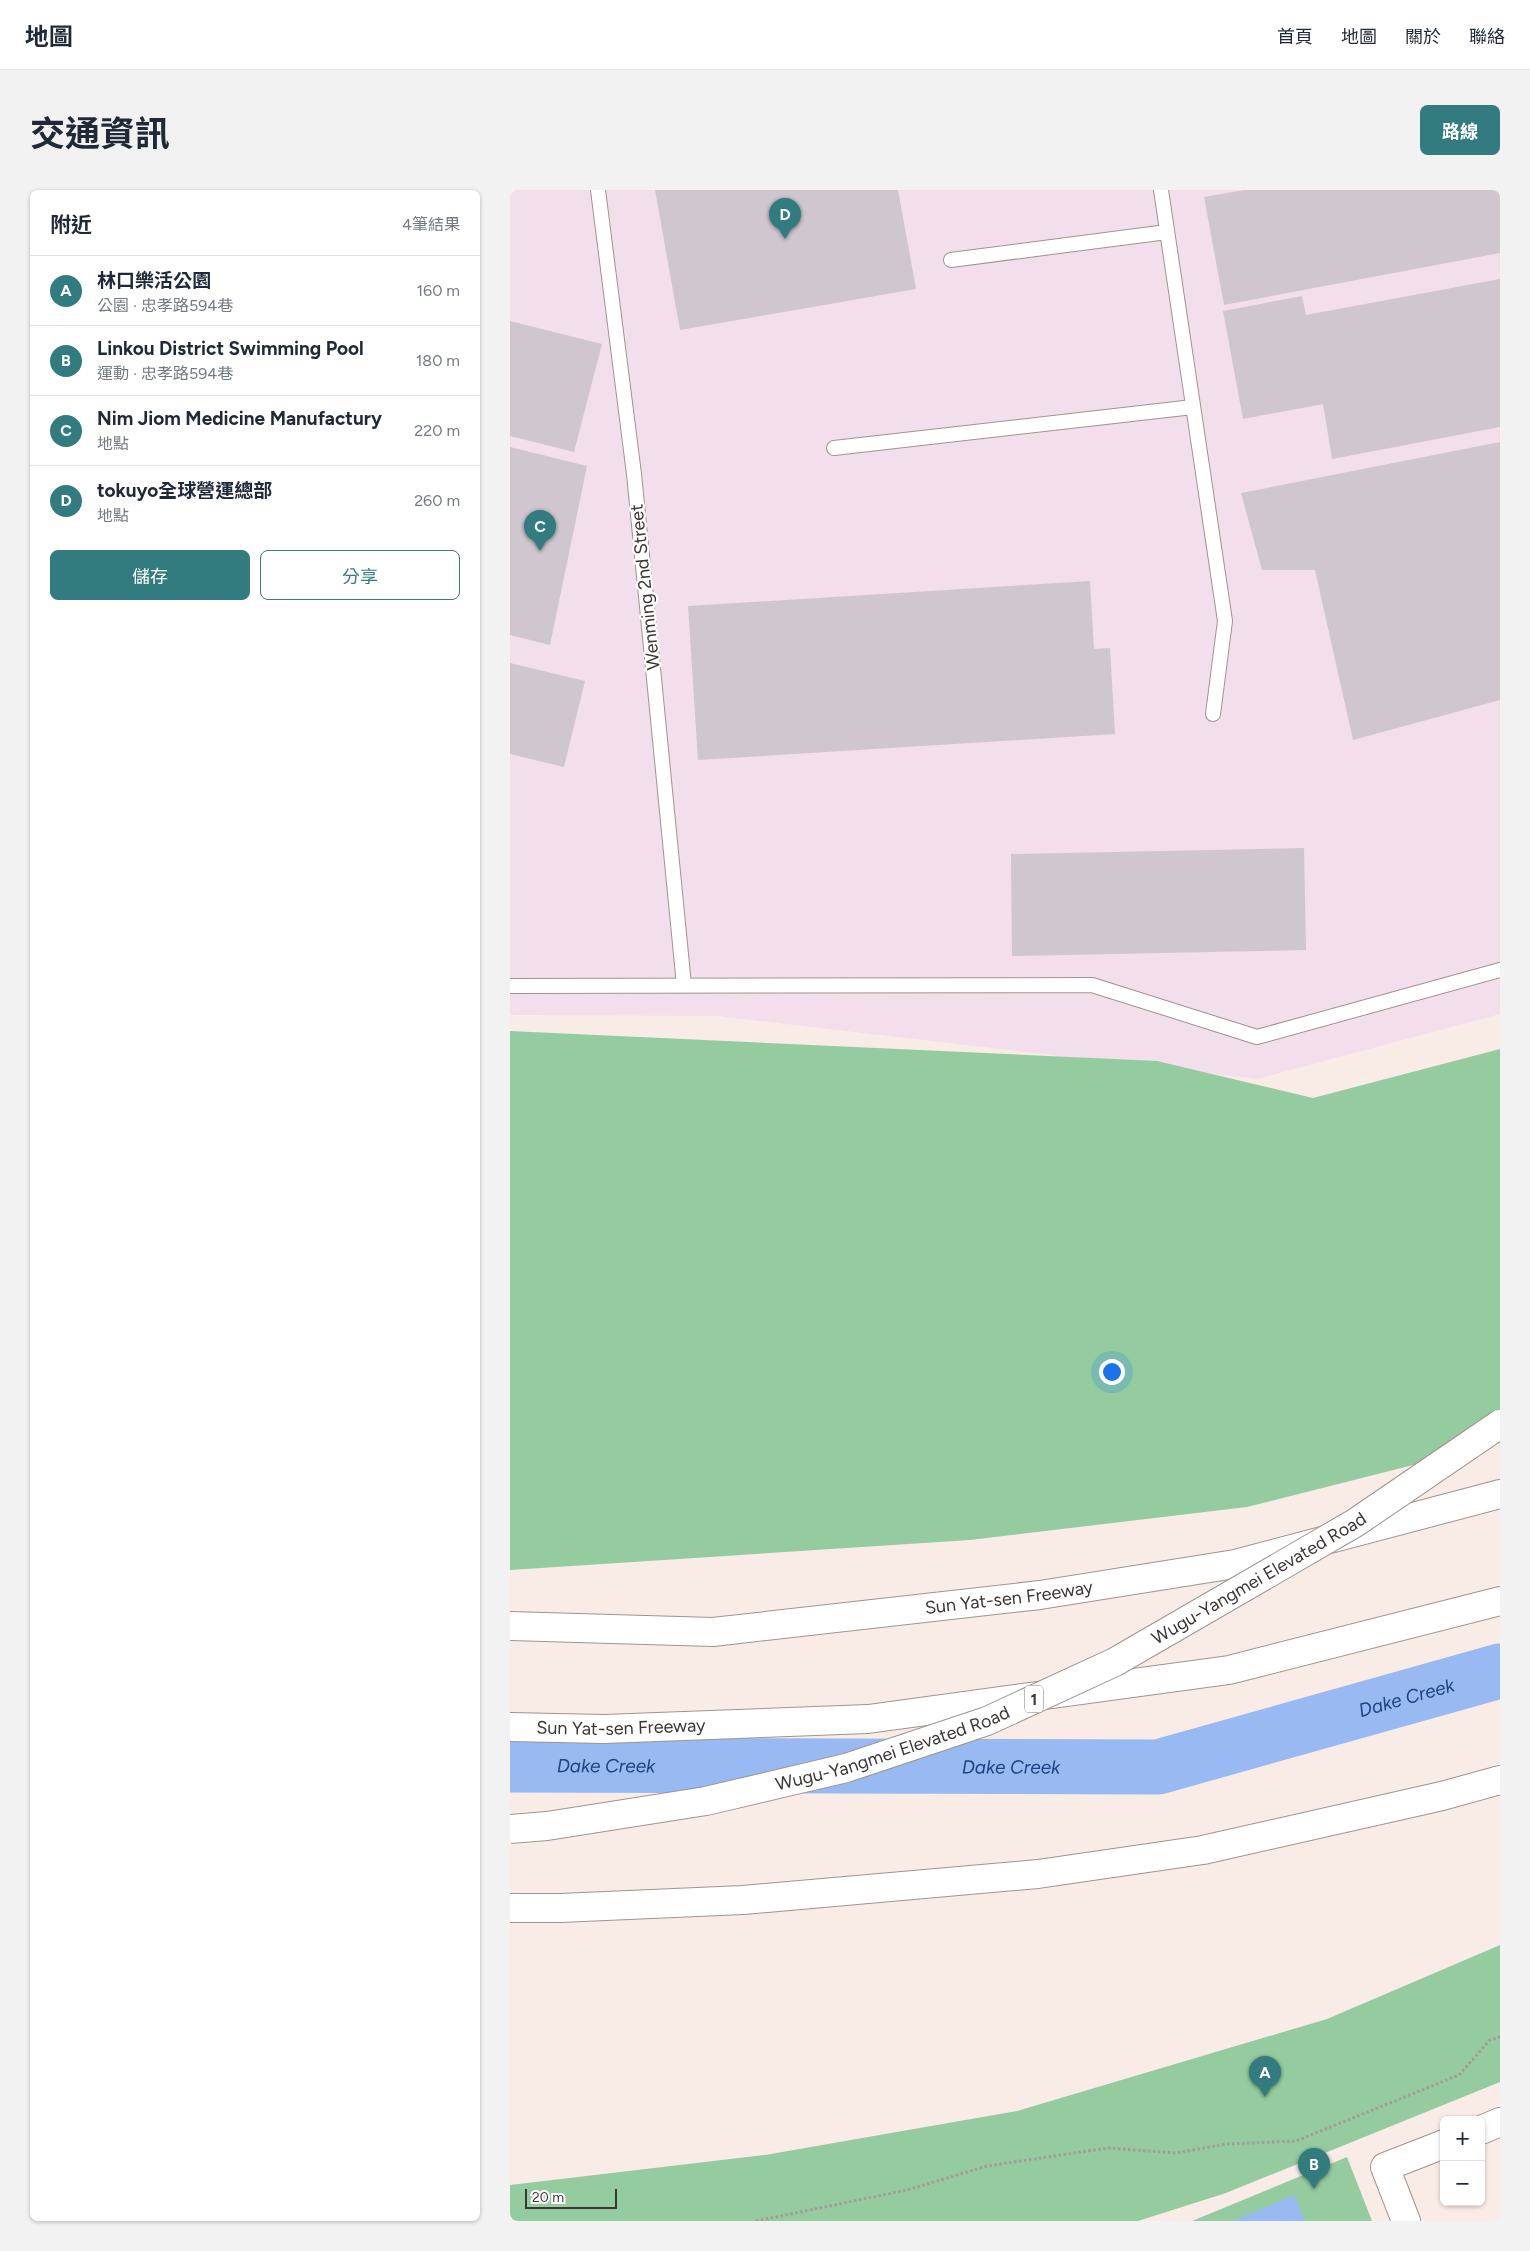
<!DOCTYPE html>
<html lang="zh-TW">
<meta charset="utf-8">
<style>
body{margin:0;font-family:Figtree,"Noto Sans TC",sans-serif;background:#f2f2f3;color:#1f2937}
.controls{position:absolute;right:15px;bottom:15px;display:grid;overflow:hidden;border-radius:8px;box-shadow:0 1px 4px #0004}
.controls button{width:45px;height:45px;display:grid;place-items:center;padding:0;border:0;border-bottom:1px solid #e0e1e3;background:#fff;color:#1f2937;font:25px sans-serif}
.scale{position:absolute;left:15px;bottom:12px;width:92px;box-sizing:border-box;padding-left:5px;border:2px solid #3c3735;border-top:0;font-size:14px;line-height:18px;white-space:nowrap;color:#3c3735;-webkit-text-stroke:4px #fff;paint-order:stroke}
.you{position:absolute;left:601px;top:1181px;width:18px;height:18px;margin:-12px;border:4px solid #fff;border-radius:50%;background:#1a73e8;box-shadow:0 0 0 8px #1a73e833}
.badge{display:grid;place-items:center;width:32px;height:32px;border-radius:50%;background:#327c7f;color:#fff;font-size:16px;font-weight:700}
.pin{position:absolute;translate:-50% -41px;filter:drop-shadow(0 1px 2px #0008)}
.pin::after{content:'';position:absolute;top:26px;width:18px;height:15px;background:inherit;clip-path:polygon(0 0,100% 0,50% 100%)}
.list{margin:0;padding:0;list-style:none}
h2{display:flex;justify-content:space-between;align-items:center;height:65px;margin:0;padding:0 20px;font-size:21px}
h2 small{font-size:16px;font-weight:400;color:#747a83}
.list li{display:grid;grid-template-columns:32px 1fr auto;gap:15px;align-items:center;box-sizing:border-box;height:70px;padding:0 20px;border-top:1px solid #e0e1e3}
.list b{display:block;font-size:19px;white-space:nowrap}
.list p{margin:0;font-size:16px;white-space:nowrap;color:#747a83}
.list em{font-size:16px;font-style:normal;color:#747a83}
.actions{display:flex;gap:10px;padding:15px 20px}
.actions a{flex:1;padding:11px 0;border:1px solid #327c7f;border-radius:8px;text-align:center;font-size:18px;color:#327c7f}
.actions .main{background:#327c7f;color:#fff}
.map{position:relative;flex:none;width:990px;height:2031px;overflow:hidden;border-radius:8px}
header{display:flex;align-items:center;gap:30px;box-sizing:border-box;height:70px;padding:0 25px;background:#fff;border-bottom:1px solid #e0e1e3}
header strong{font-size:24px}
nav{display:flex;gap:28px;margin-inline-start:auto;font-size:18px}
.intro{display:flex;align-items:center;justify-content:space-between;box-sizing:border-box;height:120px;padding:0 30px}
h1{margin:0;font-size:35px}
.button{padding:12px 22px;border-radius:8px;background:#327c7f;color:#fff;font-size:18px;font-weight:700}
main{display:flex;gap:30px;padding:0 30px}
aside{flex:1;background:#fff;border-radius:8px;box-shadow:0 1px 4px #0004}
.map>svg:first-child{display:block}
.industrial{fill:#f3deec}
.green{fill:#94cca0}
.water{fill:#98b9f2}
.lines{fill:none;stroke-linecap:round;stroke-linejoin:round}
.river{stroke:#98b9f2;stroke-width:55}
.building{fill:#cfc6d0}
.service-casing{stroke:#9f948e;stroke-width:16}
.minor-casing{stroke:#9f948e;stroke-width:30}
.motorway-casing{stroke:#9f948e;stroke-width:30}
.path{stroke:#a59b97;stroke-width:3;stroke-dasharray:2.5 2.5;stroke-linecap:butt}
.service{stroke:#fff;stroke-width:14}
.minor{stroke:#fff;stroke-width:28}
.motorway{stroke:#fff;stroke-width:28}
.motorway-bridge-casing{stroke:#9f948e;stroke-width:30;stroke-linecap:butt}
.motorway-bridge{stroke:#fff;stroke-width:28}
.labels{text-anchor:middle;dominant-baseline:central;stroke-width:4.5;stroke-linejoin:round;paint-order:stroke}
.shield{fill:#fff;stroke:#767372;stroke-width:1}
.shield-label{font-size:16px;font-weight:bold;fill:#3c3735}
.street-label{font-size:18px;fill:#3c3735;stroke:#fff}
.water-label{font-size:19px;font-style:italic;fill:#1d4385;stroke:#fff}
</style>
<header>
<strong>地圖</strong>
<nav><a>首頁</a><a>地圖</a><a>關於</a><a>聯絡</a></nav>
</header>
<div class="intro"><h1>交通資訊</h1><a class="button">路線</a></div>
<main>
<aside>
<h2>附近<small>4筆結果</small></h2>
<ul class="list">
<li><span class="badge">A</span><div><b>林口樂活公園</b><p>公園 · 忠孝路594巷</p></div><em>160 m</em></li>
<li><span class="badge">B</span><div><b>Linkou District Swimming Pool</b><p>運動 · 忠孝路594巷</p></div><em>180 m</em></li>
<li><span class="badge">C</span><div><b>Nim Jiom Medicine Manufactury</b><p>地點</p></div><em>220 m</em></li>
<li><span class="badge">D</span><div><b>tokuyo全球營運總部</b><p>地點</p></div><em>260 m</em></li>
</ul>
<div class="actions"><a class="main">儲存</a><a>分享</a></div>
</aside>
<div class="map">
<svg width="990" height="2031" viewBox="0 0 990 2031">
<rect width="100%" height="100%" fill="#f9ece6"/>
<!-- industrial -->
<polygon class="industrial" points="0,0 990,0 990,824 747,889 207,826 0,825"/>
<!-- green -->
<g class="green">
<polygon points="0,841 647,871 803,908 990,859 990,1253 737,1317 460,1350 0,1380"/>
<polygon points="990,1755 990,1892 716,2003 628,2031 0,2031 0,1995 255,1965 507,1921 817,1829"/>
<polygon points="837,1967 862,2031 682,2031"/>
</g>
<!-- water -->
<polygon class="water" points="784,2005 795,2031 723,2031"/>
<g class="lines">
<!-- river -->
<path class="river" id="s1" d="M0,1575L648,1577L990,1481"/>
</g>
<!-- building -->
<g class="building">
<polygon points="145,0 388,0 406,99 170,140"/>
<polygon points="734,0 990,0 990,63 714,115 694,7"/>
<polygon points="990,89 990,237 822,269 813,214 733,229 713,121 792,106 796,125"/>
<polygon points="0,131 92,154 64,262 0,246"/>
<polygon points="990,252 990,510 843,550 805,380 752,380 731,303"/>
<polygon points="0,257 77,276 40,455 0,445"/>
<polygon points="580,391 584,459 600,458 605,544 188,570 178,416"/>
<polygon points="0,473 75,491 54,577 0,564"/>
<polygon points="794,658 796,760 502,766 501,664"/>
</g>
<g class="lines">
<!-- service casing -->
<g class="service-casing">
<g id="service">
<polyline points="88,0 124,284 174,795"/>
<polyline points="651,0 715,431 703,524"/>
<polyline points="441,70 657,42"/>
<polyline points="324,258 683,217"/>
<polyline points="0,796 582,795 747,847 990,780"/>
</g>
</g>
<!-- minor casing -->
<g class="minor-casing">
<g id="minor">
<polyline points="971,1940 990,1932"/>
<polyline points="896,2031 875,1977 934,1954"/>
</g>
</g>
<!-- motorway casing -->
<g class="motorway-casing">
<g id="motorway">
<path id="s2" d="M0,1436L203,1442L530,1405L725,1374L990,1304"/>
<path id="s3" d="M0,1537L94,1539L358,1529L719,1480L990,1411"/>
<polyline points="0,1718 50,1718 233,1710 528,1684 693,1660 932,1606 990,1590"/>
</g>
</g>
<!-- path -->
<polyline class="path" points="246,2031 397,2000 477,1976 598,1958 666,1963 716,1954 786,1951 949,1885 980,1850 990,1847"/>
<!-- service -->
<use href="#service" class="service"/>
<!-- minor -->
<use href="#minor" class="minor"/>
<!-- motorway -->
<use href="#motorway" class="motorway"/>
<!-- motorway-bridge casing -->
<g class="motorway-bridge-casing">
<g id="motorway-bridge">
<path id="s4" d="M0,1639L37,1636L196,1611L336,1578L477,1531L605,1472L845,1333L990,1234"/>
</g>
</g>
<!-- motorway-bridge -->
<use href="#motorway-bridge" class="motorway-bridge"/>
</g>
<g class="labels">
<!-- shield labels -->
<rect class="shield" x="515" y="1495.5" width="18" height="27" rx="4"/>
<g class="shield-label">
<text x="524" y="1509">1</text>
</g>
<!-- street labels -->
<g class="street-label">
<text transform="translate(135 397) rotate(-96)">Wenming 2nd Street</text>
<text stroke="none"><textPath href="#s4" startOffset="798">Wugu-Yangmei Elevated Road</textPath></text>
<text stroke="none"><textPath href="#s2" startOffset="501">Sun Yat-sen Freeway</textPath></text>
<text stroke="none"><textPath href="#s3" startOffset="111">Sun Yat-sen Freeway</textPath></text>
<text stroke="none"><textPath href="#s4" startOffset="392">Wugu-Yangmei Elevated Road</textPath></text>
</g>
<!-- water labels -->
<g class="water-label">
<text stroke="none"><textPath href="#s1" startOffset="906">Dake Creek</textPath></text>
<text stroke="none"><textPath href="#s1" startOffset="96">Dake Creek</textPath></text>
<text stroke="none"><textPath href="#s1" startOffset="501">Dake Creek</textPath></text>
</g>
</g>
</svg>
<div class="controls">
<button>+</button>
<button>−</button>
</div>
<div class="scale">20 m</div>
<div class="you"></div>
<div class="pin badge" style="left:755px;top:1907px">A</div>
<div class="pin badge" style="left:804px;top:1999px">B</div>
<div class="pin badge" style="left:30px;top:361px">C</div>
<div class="pin badge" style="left:275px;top:49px">D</div>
</div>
</main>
